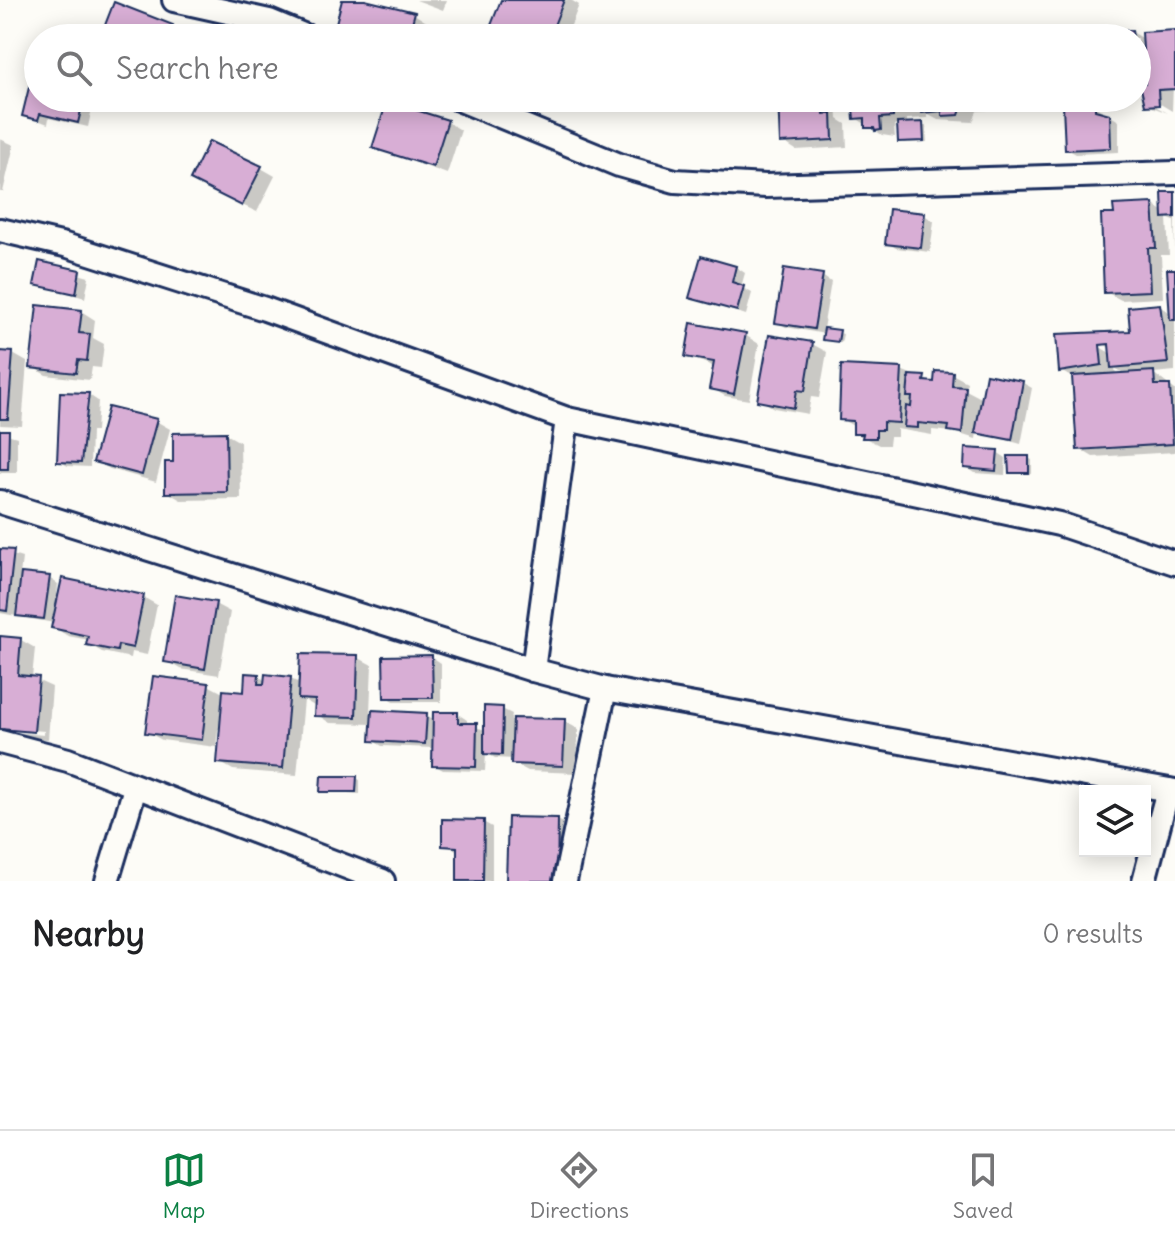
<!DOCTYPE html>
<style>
body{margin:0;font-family:Delius,sans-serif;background:#f2f2f2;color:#202124}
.controls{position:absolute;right:24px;bottom:24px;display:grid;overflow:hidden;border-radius:0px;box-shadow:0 4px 20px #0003}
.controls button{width:72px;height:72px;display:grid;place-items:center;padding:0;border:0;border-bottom:2px solid #e0e0e0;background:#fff;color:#202124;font:40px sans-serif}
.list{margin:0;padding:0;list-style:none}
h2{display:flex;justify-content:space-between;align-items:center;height:104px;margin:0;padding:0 32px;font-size:34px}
h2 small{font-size:26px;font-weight:400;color:#757577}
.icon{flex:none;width:44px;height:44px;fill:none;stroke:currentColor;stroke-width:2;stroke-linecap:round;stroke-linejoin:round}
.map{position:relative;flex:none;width:1175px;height:881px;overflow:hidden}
.search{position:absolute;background:#fff;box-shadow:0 4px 20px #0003;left:24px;right:24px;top:24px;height:88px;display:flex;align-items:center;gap:20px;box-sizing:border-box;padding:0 28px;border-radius:44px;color:#757577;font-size:30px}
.sheet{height:248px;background:#fff}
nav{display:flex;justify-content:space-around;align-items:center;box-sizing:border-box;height:112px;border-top:2px solid #e0e0e0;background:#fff;font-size:22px;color:#757577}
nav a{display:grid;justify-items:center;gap:4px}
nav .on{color:#0b8043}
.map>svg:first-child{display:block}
.shadow{fill:#0003;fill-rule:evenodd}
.building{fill:#d8aed5;stroke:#1b2f5e;stroke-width:2}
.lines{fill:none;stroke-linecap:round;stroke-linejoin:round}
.minor-casing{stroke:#1b2f5e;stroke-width:28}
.minor{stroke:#fdfcf7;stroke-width:22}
</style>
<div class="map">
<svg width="1175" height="881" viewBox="0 0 1175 881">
<rect width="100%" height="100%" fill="#fdfcf7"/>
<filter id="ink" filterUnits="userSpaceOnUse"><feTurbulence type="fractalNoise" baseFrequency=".0125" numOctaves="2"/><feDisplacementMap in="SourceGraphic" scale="16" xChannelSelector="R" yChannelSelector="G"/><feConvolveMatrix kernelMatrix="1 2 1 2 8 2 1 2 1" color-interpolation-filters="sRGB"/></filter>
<g filter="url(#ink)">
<!-- shadow -->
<g class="shadow">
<polygon points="344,0 414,14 428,23 424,38 351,38 337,30"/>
<polygon points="416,0 447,0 443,10"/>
<polygon points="503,0 571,0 579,5 566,38 488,38"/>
<polygon points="115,4 172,27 185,38 102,38"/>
<polygon points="1132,32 1144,39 1175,32 1172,111 1157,102 1157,107 1168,113 1147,105 1146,67 1141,67 1142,83 1137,83 1137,38 1061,38"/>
<polygon points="38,82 38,98 94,99 88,127 49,118 48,124 24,115"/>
<polygon points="117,98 146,98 144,106"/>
<polygon points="780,98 844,98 845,102 837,102 838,119 846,124 847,147 796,150 782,141"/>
<polygon points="854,98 999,98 1000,109 977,111 973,122 938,120 927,114 927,118 907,119 907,124 926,126 927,142 904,143 900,140 899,125 894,125 895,137 882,135 856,118"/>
<polygon points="388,104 447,122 461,130 447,174 374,147"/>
<polygon points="1094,106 1119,121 1119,152 1076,154 1067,149"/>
<polygon points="0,139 14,145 3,192 0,192"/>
<polygon points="261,168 275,176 257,212 206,188"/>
<polygon points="1175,194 1175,250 1174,221 1167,218 1169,255 1161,255 1163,298 1121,300 1106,292 1116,216 1153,205 1165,212"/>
<polygon points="924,215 934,221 930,252 896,248 887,243"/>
<polygon points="41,264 89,277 85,298 37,284"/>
<polygon points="736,267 745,273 741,287 752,293 746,315 691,297"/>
<path d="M1175,271V371L1153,373L1175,390V452L1093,457L1078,448L1074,379L1061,371L1058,336L1132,333L1159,306L1172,314ZM1093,338L1112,349V354L1091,342ZM1115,368L1127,375H1116Z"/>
<polygon points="822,276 831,282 823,329 843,334 841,343 824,339 825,334 786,327 777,322"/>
<polygon points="81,311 95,320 93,338 104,344 101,368 92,367 90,380 46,375 32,367"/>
<polygon points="745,335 759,344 749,400 725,396 711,388 715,367 687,356"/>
<polygon points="812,344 827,352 819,398 811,397 808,414 774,408 760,400"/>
<polygon points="0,353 13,354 27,362 22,426 0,425"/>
<polygon points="901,370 935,384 952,374 967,382 966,390 983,399 1023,383 1032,388 1021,444 977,432 976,439 953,432 932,430 932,435 897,429 897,437 890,437 889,445 879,445 855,433 855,427 841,419"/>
<polygon points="89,395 98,401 96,431 91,431 90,467 68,466 59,461"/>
<polygon points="156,421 170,429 156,482 110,469 95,461"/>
<polygon points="0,432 17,437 17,473 0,473"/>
<polygon points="226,434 240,442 241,499 181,500 167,492 175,464"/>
<polygon points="997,452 1006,458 1005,475 975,473 966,467"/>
<polygon points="1028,458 1032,460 1032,474 1011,472"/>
<polygon points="0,551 22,558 20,575 49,578 58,584 57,594 143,597 157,605 147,655 132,652 131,658 102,652 88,644 89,640 68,636 53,627 54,623 0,613"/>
<polygon points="215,604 230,612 219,675 180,669 166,661"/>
<polygon points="0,638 21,640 35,648 32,678 52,687 48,739 0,735 0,731 44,735 44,731 0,727"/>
<polygon points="357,657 372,665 370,712 426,715 435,720 458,714 467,720 467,725 486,730 502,709 512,714 511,720 564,721 578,729 577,773 528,771 513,763 514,759 495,758 486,753 485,771 443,770 434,765 434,748 382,746 372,740 373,724 330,723 316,714 316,707 304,700 297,775 233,770 219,762 222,730 218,729 216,747 162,740 147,732 208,685 225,694 246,694 258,676 266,681 291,679 301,684"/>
<polygon points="432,657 441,663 441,702 395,702 386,697"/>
<polygon points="356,778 360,780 360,794 322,791"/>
<polygon points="558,820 572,828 571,881 508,881"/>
<polygon points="483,822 492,827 492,881 459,881 459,851 444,845"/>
</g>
<!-- building -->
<g class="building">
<polygon points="342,0 365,0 415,12 408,38 363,38 334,31"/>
<polygon points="501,0 564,0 549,38 486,38"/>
<polygon points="114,2 173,25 168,38 100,38"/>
<polygon points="1132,30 1133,38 1059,38 1059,33"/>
<polygon points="1175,30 1175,89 1158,90 1159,105 1145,106 1140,84 1145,84 1142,32"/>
<polygon points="31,79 38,80 38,98 84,98 78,123 40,114 38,120 22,116"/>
<polygon points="778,98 823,98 824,114 832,113 833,140 780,143"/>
<polygon points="852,98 912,98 913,110 893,112 893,117 880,118 881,130 875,131 874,128 865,128 865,118 854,119"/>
<polygon points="920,98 986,98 986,102 963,104 959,115 942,116 942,111 922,113"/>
<polygon points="387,101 448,120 433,167 372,148"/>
<polygon points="1095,104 1095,110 1110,114 1111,148 1065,150 1063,105"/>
<polygon points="923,122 924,141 898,142 897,123"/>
<polygon points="209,141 262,166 242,206 190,180"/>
<polygon points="1162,192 1175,192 1175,217 1163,218"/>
<polygon points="1153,203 1156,248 1148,248 1150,291 1104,293 1101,214 1114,214 1113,205"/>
<polygon points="889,209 925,213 921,248 885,244"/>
<polygon points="701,256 736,266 732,282 744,286 737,311 689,298"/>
<polygon points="39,261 80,270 76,294 34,285"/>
<polygon points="784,268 823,274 814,329 775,323"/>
<polygon points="1167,269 1175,269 1175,320 1170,320"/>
<polygon points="1160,304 1168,363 1111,368 1109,344 1100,345 1102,365 1059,372 1056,334 1130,331 1128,307"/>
<polygon points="37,305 82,310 79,333 90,334 87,361 78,360 76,373 30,368"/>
<polygon points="691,323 746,333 734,394 709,389 714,362 685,357"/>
<polygon points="824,328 840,330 838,342 822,340"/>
<polygon points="769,335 813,342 805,391 797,390 794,408 757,401"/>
<polygon points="0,351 13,352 8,419 0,419"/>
<polygon points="841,365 902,368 899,423 883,422 883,430 876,430 876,438 862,438 863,434 853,434 853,421 839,420"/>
<polygon points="935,371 953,372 952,386 966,387 962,433 948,431 949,426 918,423 918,428 904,427 906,406 911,407 912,397 907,397 909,375 925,376 924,381 934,382"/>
<polygon points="1154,371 1155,385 1170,385 1173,444 1077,450 1072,376"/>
<polygon points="986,374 1023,381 1012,440 975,433"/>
<polygon points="60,392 89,393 81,463 57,462"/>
<polygon points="108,407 157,419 142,475 93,462"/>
<polygon points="0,430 9,430 8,469 0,469"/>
<polygon points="226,432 227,492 165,493 165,462 173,462 173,433"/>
<polygon points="965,448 998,450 996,471 964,468"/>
<polygon points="1008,456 1029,456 1029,473 1009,473"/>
<polygon points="0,549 14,550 7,611 0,610"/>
<polygon points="21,573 50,576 44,619 16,616"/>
<polygon points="62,578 144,595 133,648 118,645 117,651 86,645 88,636 51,628"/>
<polygon points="175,595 216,602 205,669 164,662"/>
<polygon points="0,636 21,638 18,675 39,677 34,732 0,729"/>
<polygon points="300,654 358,655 356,717 314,716 315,700 298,699"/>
<polygon points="432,655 433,698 384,698 383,656"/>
<polygon points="245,673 259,674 258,684 264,684 265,674 291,677 283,768 217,763 223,690 244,692"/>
<polygon points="153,676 209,683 202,740 145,733"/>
<polygon points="484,706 503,707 502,755 484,754"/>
<polygon points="372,710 427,713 425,744 370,741"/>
<polygon points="433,712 458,712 458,723 477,723 476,767 432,766"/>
<polygon points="513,718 565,719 563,766 511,764"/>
<polygon points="321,776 357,776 356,792 320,792"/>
<polygon points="508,817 558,818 557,881 506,881"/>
<polygon points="442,819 484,820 483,881 457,881 457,847 442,846"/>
</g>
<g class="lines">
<!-- minor casing -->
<g class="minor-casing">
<g id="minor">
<polyline points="174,0 269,21 310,38"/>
<polyline points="456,98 619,165 675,181 766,186 1175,173"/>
<polyline points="0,230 65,245 265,309 567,419 1059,524 1175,563"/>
<polyline points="0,502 533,670 605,689 1175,791"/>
<polyline points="533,670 567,419"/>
<polyline points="0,742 68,760 383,881"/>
<polyline points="107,881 135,788"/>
<polyline points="565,881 605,689"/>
<polyline points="1144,881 1168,790"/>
</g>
</g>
<!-- minor -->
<use href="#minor" class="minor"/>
</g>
</g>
</svg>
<div class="controls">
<button><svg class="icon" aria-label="layers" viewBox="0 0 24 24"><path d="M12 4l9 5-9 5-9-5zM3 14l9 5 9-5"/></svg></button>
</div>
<div class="search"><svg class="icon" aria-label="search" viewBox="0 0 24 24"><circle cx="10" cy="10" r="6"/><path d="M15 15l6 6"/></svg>Search here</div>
</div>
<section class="sheet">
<h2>Nearby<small>0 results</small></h2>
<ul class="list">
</ul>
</section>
<nav>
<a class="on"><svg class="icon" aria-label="map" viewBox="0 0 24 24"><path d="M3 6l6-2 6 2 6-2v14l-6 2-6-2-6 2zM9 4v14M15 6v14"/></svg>Map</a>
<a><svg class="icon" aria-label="directions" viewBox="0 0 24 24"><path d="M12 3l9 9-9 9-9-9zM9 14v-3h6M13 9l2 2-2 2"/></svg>Directions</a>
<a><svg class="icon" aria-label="saved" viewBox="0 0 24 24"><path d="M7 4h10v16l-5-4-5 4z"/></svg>Saved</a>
</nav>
